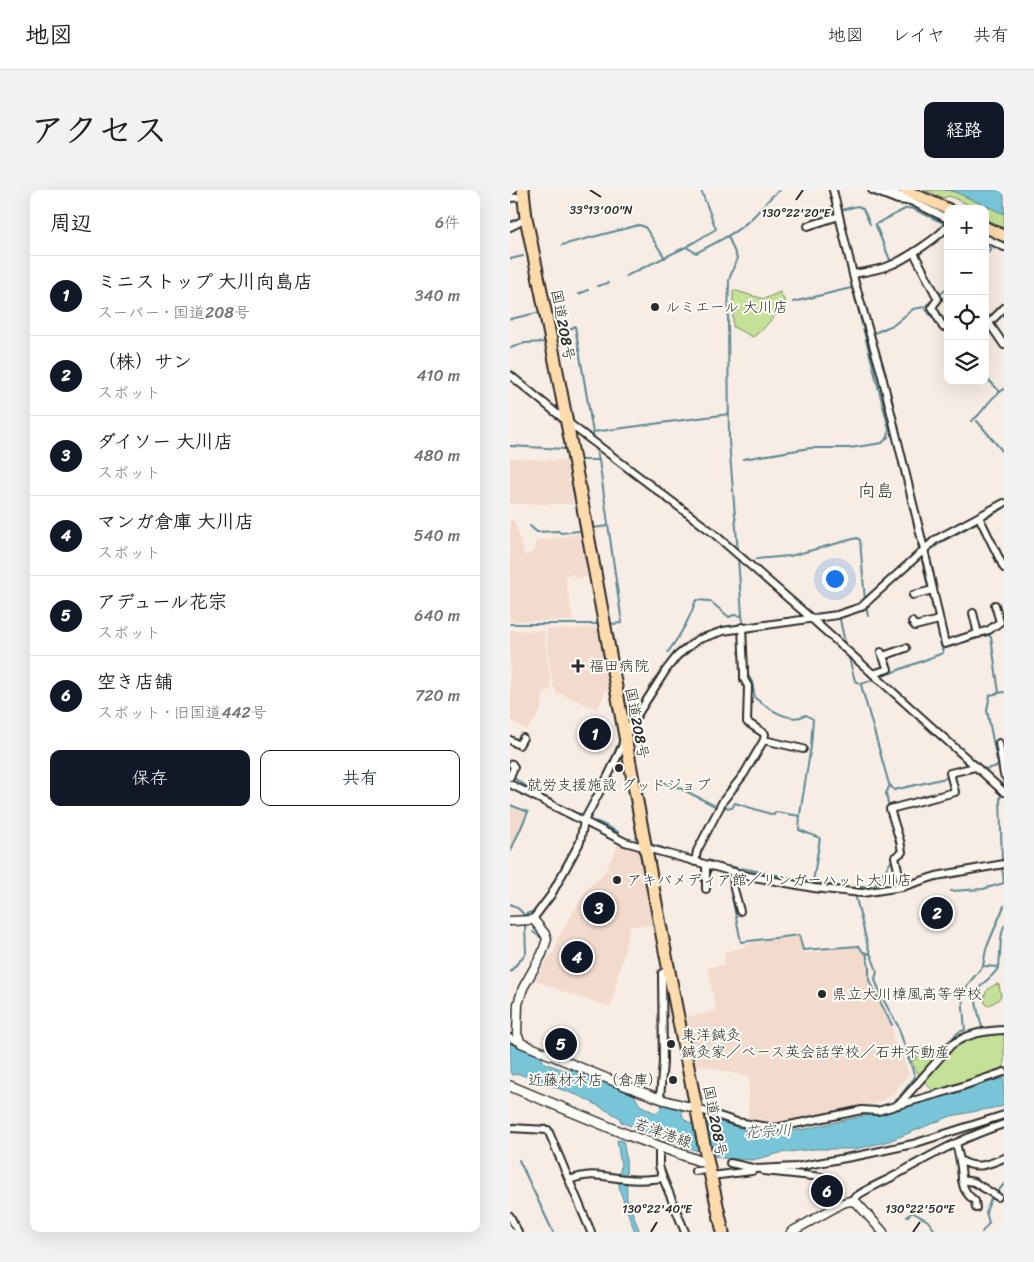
<!DOCTYPE html>
<html lang="ja">
<meta charset="utf-8">
<style>
body{margin:0;font-family:Sriracha,"Klee One",sans-serif;background:#f2f2f2;color:#202124}
.controls{position:absolute;right:15px;top:15px;display:grid;overflow:hidden;border-radius:10px;box-shadow:0 5px 20px #0002}
.controls button{width:45px;height:45px;display:grid;place-items:center;padding:0;border:0;border-bottom:1px solid #e0e0e0;background:#fff;color:#202124;font:25px sans-serif}
.you{position:absolute;left:324px;top:388px;width:18px;height:18px;margin:-12px;border:4px solid #fff;border-radius:50%;background:#1a73e8;box-shadow:0 0 0 8px #1a73e833}
.badge{display:grid;place-items:center;width:32px;height:32px;border-radius:50%;background:#111827;color:#fff;font-size:16px;font-weight:700}
.pin{position:absolute;translate:-50% -50%;border:2px solid #fff;box-shadow:0 1px 5px #0006}
.list{margin:0;padding:0;list-style:none}
h2{display:flex;justify-content:space-between;align-items:center;height:65px;margin:0;padding:0 20px;font-size:21px}
h2 small{font-size:16px;font-weight:400;color:#757577}
.list li{display:grid;grid-template-columns:32px 1fr auto;gap:15px;align-items:center;box-sizing:border-box;height:80px;padding:0 20px;border-top:1px solid #e0e0e0}
.list b{display:block;font-size:19px;white-space:nowrap}
.list p{margin:0;font-size:16px;white-space:nowrap;color:#757577}
.list em{font-size:16px;font-style:normal;color:#757577}
.actions{display:flex;gap:10px;padding:15px 20px}
.actions a{flex:1;padding:11px 0;border:1px solid #111827;border-radius:10px;text-align:center;font-size:18px;color:#111827}
.actions .main{background:#111827;color:#fff}
.icon{flex:none;width:28px;height:28px;fill:none;stroke:currentColor;stroke-width:2;stroke-linecap:round;stroke-linejoin:round}
.map{position:relative;flex:none;width:494px;height:1042px;overflow:hidden;border-radius:10px}
header{display:flex;align-items:center;gap:30px;box-sizing:border-box;height:70px;padding:0 25px;background:#fff;border-bottom:1px solid #e0e0e0}
header strong{font-size:24px}
nav{display:flex;gap:28px;margin-inline-start:auto;font-size:18px}
.intro{display:flex;align-items:center;justify-content:space-between;box-sizing:border-box;height:120px;padding:0 30px}
h1{margin:0;font-size:35px}
.button{padding:12px 22px;border-radius:10px;background:#111827;color:#fff;font-size:18px;font-weight:700}
main{display:flex;gap:30px;padding:0 30px}
aside{flex:1;background:#fff;border-radius:10px;box-shadow:0 5px 20px #0002}
.map>svg:first-child{display:block}
.built{fill:#f2dbcd}
.green{fill:#c5e198;stroke:#788662}
.water{fill:#79c5d8;stroke:#5a8793}
.lines{fill:none;stroke-linecap:round;stroke-linejoin:round}
.stream{stroke:#5a8793;stroke-width:2}
.minor-casing{stroke:#2b2b2b;stroke-width:10}
.tertiary-casing{stroke:#2b2b2b;stroke-width:11}
.secondary-casing{stroke:#2b2b2b;stroke-width:12}
.primary-casing{stroke:#2b2b2b;stroke-width:14}
.trunk-casing{stroke:#2b2b2b;stroke-width:15}
.minor{stroke:#fdfcf7;stroke-width:6}
.tertiary{stroke:#fdfcf7;stroke-width:8}
.secondary{stroke:#fdfcf7;stroke-width:9}
.primary{stroke:#fedbac;stroke-width:10}
.trunk{stroke:#fedbac;stroke-width:11}
.ticks{fill:none;stroke:#2b2b2b;stroke-width:2}
.poi-dot{fill:#2b2b2b;stroke:#fdfcf7;stroke-width:2}
.labels{text-anchor:middle;dominant-baseline:central;stroke-width:4;stroke-linejoin:round;paint-order:stroke}
.poi-label{font-size:15px;fill:#2b2b2b;stroke:#fdfcf7;text-anchor:start}
.street-label{font-size:15px;fill:#2b2b2b;stroke:#fdfcf7}
.water-label{font-size:16px;font-style:italic;fill:#42595f;stroke:#fdfcf7}
.quarter-label{font-size:18px;fill:#2b2b2b;stroke:#fdfcf7}
.ticks-label{font-size:12px;text-anchor:middle;fill:#2b2b2b;stroke:#fdfcf7;stroke-width:4;stroke-linejoin:round;paint-order:stroke}
</style>
<header>
<strong>地図</strong>
<nav><a>地図</a><a>レイヤ</a><a>共有</a></nav>
</header>
<div class="intro"><h1>アクセス</h1><a class="button">経路</a></div>
<main>
<aside>
<h2>周辺<small>6件</small></h2>
<ul class="list">
<li><span class="badge">1</span><div><b>ミニストップ 大川向島店</b><p>スーパー · 国道208号</p></div><em>340 m</em></li>
<li><span class="badge">2</span><div><b>（株）サン</b><p>スポット</p></div><em>410 m</em></li>
<li><span class="badge">3</span><div><b>ダイソー 大川店</b><p>スポット</p></div><em>480 m</em></li>
<li><span class="badge">4</span><div><b>マンガ倉庫 大川店</b><p>スポット</p></div><em>540 m</em></li>
<li><span class="badge">5</span><div><b>アデュール花宗</b><p>スポット</p></div><em>640 m</em></li>
<li><span class="badge">6</span><div><b>空き店舗</b><p>スポット · 旧国道442号</p></div><em>720 m</em></li>
</ul>
<div class="actions"><a class="main">保存</a><a>共有</a></div>
</aside>
<div class="map">
<svg width="494" height="1042" viewBox="0 0 494 1042">
<rect width="100%" height="100%" fill="#f8ede4"/>
<filter id="ink" filterUnits="userSpaceOnUse"><feTurbulence type="fractalNoise" baseFrequency=".02" numOctaves="2"/><feDisplacementMap in="SourceGraphic" scale="10" xChannelSelector="R" yChannelSelector="G"/><feConvolveMatrix kernelMatrix="1 2 1 2 8 2 1 2 1" color-interpolation-filters="sRGB"/></filter>
<g filter="url(#ink)">
<!-- built -->
<g class="built">
<polygon points="0,268 56,271 63,314 0,314"/>
<polygon points="0,330 4,330 15,366 24,361 26,351 69,344 78,386 64,389 63,384 55,385 63,431 0,431"/>
<polygon points="87,438 99,496 87,519 51,504 47,505 46,499 43,497 37,455 37,439"/>
<polygon points="0,440 34,441 41,499 34,503 30,522 17,540 0,530"/>
<polygon points="0,617 16,623 0,658"/>
<polygon points="108,651 117,656 118,659 130,662 144,735 120,736 101,817 62,805 24,790 45,759 47,749 77,699 94,683 105,662"/>
<polygon points="288,745 293,763 348,757 357,765 361,782 360,789 383,839 383,851 389,856 399,884 383,904 366,913 294,928 260,933 248,932 238,929 239,887 188,875 185,879 175,827 206,821 198,778 215,774 214,762 234,757 237,754"/>
</g>
<!-- green -->
<g class="green">
<polygon points="415,0 461,0 494,14 494,38 475,29 475,19 462,19 457,14 439,6 434,8"/>
<polygon points="223,100 254,109 270,102 276,113 253,139 243,147 223,137"/>
<path d="M487,794L489,795L491,806L488,810L478,816L475,813C473,803 477,798 487,794Z"/>
<polygon points="494,842 494,879 423,901 413,890 445,854 454,849"/>
<polygon points="411,861 426,866 409,885 401,871 408,868"/>
</g>
<!-- water -->
<g class="water">
<polygon points="435,0 494,0 494,24 445,2"/>
<polygon points="0,853 31,866 34,873 57,881 62,879 122,902 130,915 145,923 151,919 152,912 171,919 173,927 178,932 196,935 201,929 244,942 268,943 295,939 390,918 494,888 494,916 441,926 379,951 346,959 305,959 270,963 243,970 212,968 175,957 111,932 109,927 72,907 9,884 2,885 0,882"/>
<polygon points="107,950 113,951 116,966 117,1009 130,1042 125,1042 111,1004 108,991 111,976"/>
</g>
<g class="lines">
<!-- stream -->
<g class="stream">
<polyline points="331,20 348,16 353,19 360,34"/>
<polyline points="218,46 227,68 219,90 218,130 219,251 228,363"/>
<polyline points="475,53 481,59 475,66"/>
<polyline points="52,55 129,35 135,37 155,68"/>
<polyline points="176,57 206,39 191,0"/>
<polyline points="0,69 13,66"/>
<polyline points="380,70 366,36 366,34 395,19 401,18 436,34"/>
<path d="M116,86L176,57L186,63C205,53 227,43 243,27C252,18 259,7 270,0"/>
<polyline points="87,96 98,93"/>
<polyline points="69,104 78,100"/>
<polyline points="428,106 438,98"/>
<polyline points="414,117 428,134"/>
<polyline points="0,129 27,123"/>
<polyline points="434,134 438,139"/>
<polyline points="362,144 385,134 403,119 414,117 424,109"/>
<polyline points="47,148 65,136 84,249"/>
<polyline points="0,158 15,153 38,152"/>
<polyline points="475,186 490,202 494,199"/>
<path d="M461,231C472,226 477,210 490,202"/>
<polyline points="467,231 494,263"/>
<polyline points="83,242 219,224"/>
<polyline points="0,256 55,259"/>
<polyline points="85,256 89,270"/>
<polyline points="233,269 300,258 340,258 372,253 378,247 379,239 343,99 341,98 283,112"/>
<polyline points="70,270 89,270 112,433 100,434"/>
<polyline points="20,336 27,342 48,341 51,343 69,341"/>
<polyline points="83,338 98,336"/>
<polyline points="408,354 409,361"/>
<polyline points="411,367 433,351 494,318"/>
<polyline points="246,369 280,366 347,348 350,350 355,411"/>
<polyline points="356,416 358,426"/>
<polyline points="329,425 336,457"/>
<polyline points="232,426 234,436"/>
<polyline points="0,434 90,434"/>
<path d="M235,440L238,485L242,492L245,508C258,518 279,534 296,525L303,529L301,556L290,624L289,640L310,648L303,692"/>
<polyline points="432,459 478,445 481,447 489,503"/>
<path d="M158,462C170,446 180,429 186,410L200,411L219,427L224,425L232,426L228,367"/>
<polyline points="338,464 345,491 351,494 365,489"/>
<polyline points="370,487 433,463 411,366"/>
<polyline points="351,495 379,594 384,600 466,581"/>
<polyline points="100,573 109,552"/>
<polyline points="471,580 488,576"/>
<polyline points="4,588 25,602"/>
<polyline points="148,594 150,590 163,597 168,597 205,616 222,618 225,613 264,625 265,622 290,626"/>
<polyline points="493,597 494,595 486,566 477,520 480,505 494,502"/>
<polyline points="492,602 490,608 492,672"/>
<polyline points="33,606 42,610"/>
<path d="M46,613C55,618 66,628 75,622"/>
<polyline points="0,615 18,622 0,662"/>
<polyline points="379,619 376,603 380,595"/>
<polyline points="81,631 88,632 108,642"/>
<polyline points="126,648 127,648"/>
<polyline points="143,655 153,658"/>
<polyline points="160,661 165,662"/>
<polyline points="198,670 204,672"/>
<polyline points="220,676 228,678"/>
<polyline points="231,678 282,688"/>
<polyline points="290,690 311,693"/>
<polyline points="315,694 339,698 365,696 368,689 384,668"/>
<polyline points="441,701 473,699 494,693 492,677"/>
<polyline points="345,704 358,757 367,781 365,790 373,809 388,836 405,887 390,906"/>
<polyline points="222,707 231,752 289,745 293,760 349,756 353,762 360,764"/>
<path d="M0,714C7,717 14,721 15,729"/>
<polyline points="14,725 24,721 35,708 68,648"/>
<polyline points="23,742 33,749"/>
<polyline points="356,763 359,777 359,790 382,835"/>
<polyline points="488,777 473,776 476,759 494,716"/>
<polyline points="0,782 16,763 15,734"/>
<path d="M472,837C470,828 465,815 466,806C468,792 486,788 489,775C491,762 489,749 494,736"/>
<polyline points="398,869 406,866 406,861 409,857 427,863 449,842 455,840 452,805 459,793 473,776"/>
<polyline points="9,970 43,1042"/>
<polyline points="397,1027 402,1022 418,1031 426,1042"/>
<polyline points="472,1042 479,1033 476,1022 480,1011 494,994"/>
</g>
<!-- minor casing -->
<g class="minor-casing">
<g id="minor">
<polyline points="323,0 345,93 372,186 414,359 435,454 479,440 490,432 485,415"/>
<polyline points="362,0 388,10 397,11"/>
<polyline points="378,0 438,29"/>
<polyline points="0,8 12,7"/>
<polyline points="298,36 329,26"/>
<polyline points="0,37 16,29"/>
<polyline points="475,48 494,57"/>
<polyline points="404,63 428,109 422,117 433,137"/>
<path d="M343,84C355,82 369,80 381,75C395,69 430,47 438,35"/>
<polyline points="494,118 479,133 494,155"/>
<polyline points="0,185 56,231 202,342 302,429 494,602"/>
<polyline points="469,327 494,378"/>
<polyline points="403,405 423,400"/>
<polyline points="463,423 468,444"/>
<polyline points="402,432 405,436 429,430"/>
<polyline points="373,466 396,458"/>
<polyline points="363,484 378,479 371,462"/>
<polyline points="0,550 9,555 13,548"/>
<polyline points="254,550 293,559"/>
<polyline points="489,553 494,585"/>
<polyline points="0,587 4,577 2,574"/>
<polyline points="0,594 115,652 238,686 304,698 352,703 392,697 426,686 494,674"/>
<polyline points="185,672 187,661 213,611 234,584 254,550 255,544 237,532 238,496 234,489 234,482 232,437"/>
<polyline points="223,682 224,699 230,721"/>
<polyline points="392,697 385,667 392,662 390,651 380,619 445,602 440,583 465,577"/>
<polyline points="196,699 196,675"/>
<polyline points="23,729 41,705 70,652 74,631 98,586 112,557 115,544 156,480 167,466 187,450 213,441 327,425 351,417 425,350 494,313"/>
<polyline points="0,848 11,853"/>
<polyline points="150,908 153,872 152,783 159,779"/>
<polyline points="388,915 438,901 494,882"/>
<path d="M188,919L227,932L265,938L352,920L368,921L385,916L391,912L441,855C459,843 474,841 494,840"/>
<polyline points="0,938 38,940 81,1042"/>
<path d="M446,953C448,961 450,969 451,978C453,994 451,1000 465,1011L466,1018"/>
<polyline points="149,957 149,976 153,988 175,1042"/>
<path d="M450,970C466,980 477,975 494,968"/>
<polyline points="220,973 247,979 286,977 352,965 403,954 494,925"/>
<polyline points="185,981 200,980"/>
<polyline points="254,981 312,987"/>
<polyline points="201,986 242,981"/>
<path d="M59,990C83,981 93,987 117,989C129,991 141,989 153,988"/>
<polyline points="452,990 464,992 488,1007"/>
<path d="M340,1011C354,999 370,994 386,985C421,965 456,946 494,934"/>
<polyline points="0,1026 8,1042"/>
</g>
</g>
<!-- tertiary casing -->
<g class="tertiary-casing">
<g id="tertiary">
<polyline points="23,729 35,744 37,749 32,764 13,798 8,814 7,844 11,853 113,895 154,910 188,919"/>
<polyline points="0,731 23,730"/>
<polyline points="281,1042 333,1013 340,1011 347,1013 373,1042"/>
</g>
</g>
<!-- secondary casing -->
<g class="secondary-casing">
<polyline id="secondary" points="0,896 118,945 198,974"/>
</g>
<!-- primary casing -->
<g class="primary-casing">
<g id="primary">
<polyline points="395,0 438,19"/>
<polyline points="475,37 494,46"/>
</g>
</g>
<!-- trunk casing -->
<g class="trunk-casing">
<path id="trunk" d="M13,0L16,28C87,365 138,706 213,1042"/>
</g>
<!-- minor -->
<use href="#minor" class="minor"/>
<!-- tertiary -->
<use href="#tertiary" class="tertiary"/>
<!-- secondary -->
<use href="#secondary" class="secondary"/>
<!-- primary -->
<use href="#primary" class="primary"/>
<!-- trunk -->
<use href="#trunk" class="trunk"/>
</g>
</g>
<!-- ticks -->
<path class="ticks" d="M80,0L91,7M286,10L293,0M141,1042L147,1032M403,1042L410,1032"/>
<!-- markers -->
<g class="poi-dot">
<circle cx="145" cy="117" r="5"/>
<path d="M65.5 468.5h5v5h5v5h-5v5h-5v-5h-5v-5h5z"/>
<circle cx="109" cy="578" r="5"/>
<circle cx="107" cy="690" r="5"/>
<circle cx="312" cy="804" r="5"/>
<circle cx="161" cy="854" r="5"/>
<circle cx="163" cy="890" r="5"/>
</g>
<g class="labels">
<!-- poi labels -->
<g class="poi-label">
<text x="155" y="117">ルミエール 大川店</text>
<text x="79" y="476">福田病院</text>
<text x="109" y="595" text-anchor="middle">就労支援施設 グッドジョブ</text>
<text x="117" y="690">アキバメディア館／リンガーハット大川店</text>
<text x="322" y="804">県立大川樟風高等学校</text>
<text x="171" y="845">東洋鍼灸<tspan x="171" dy="17">鍼灸家／ベース英会話学校／石井不動産</tspan></text>
<text x="153" y="890" text-anchor="end">近藤材木店（倉庫）</text>
</g>
<!-- street labels -->
<g class="street-label">
<text transform="translate(53 135) rotate(79)">国道208号</text>
<text transform="translate(127 533) rotate(79)">国道208号</text>
<text transform="translate(205 931) rotate(79)">国道208号</text>
<text transform="translate(153 943) rotate(20)">若津港線</text>
</g>
<!-- water labels -->
<g class="water-label">
<text transform="translate(258 941) rotate(-3)">花宗川</text>
</g>
<!-- quarter labels -->
<g class="quarter-label">
<text x="366" y="301">向島</text>
</g>
</g>
<g class="ticks-label">
<text x="91" y="24">33°13'00"N</text>
<text x="286" y="27">130°22'20"E</text>
<text x="147" y="1023">130°22'40"E</text>
<text x="410" y="1023">130°22'50"E</text>
</g>
</svg>
<div class="controls">
<button>+</button>
<button>−</button>
<button><svg class="icon" aria-label="locate" viewBox="0 0 24 24"><circle cx="12" cy="12" r="6"/><path d="M12 2v4M12 18v4M2 12h4M18 12h4"/></svg></button>
<button><svg class="icon" aria-label="layers" viewBox="0 0 24 24"><path d="M12 4l9 5-9 5-9-5zM3 14l9 5 9-5"/></svg></button>
</div>
<div class="you"></div>
<div class="pin badge" style="left:85px;top:544px">1</div>
<div class="pin badge" style="left:427px;top:723px">2</div>
<div class="pin badge" style="left:89px;top:718px">3</div>
<div class="pin badge" style="left:67px;top:767px">4</div>
<div class="pin badge" style="left:51px;top:854px">5</div>
<div class="pin badge" style="left:317px;top:1001px">6</div>
</div>
</main>
